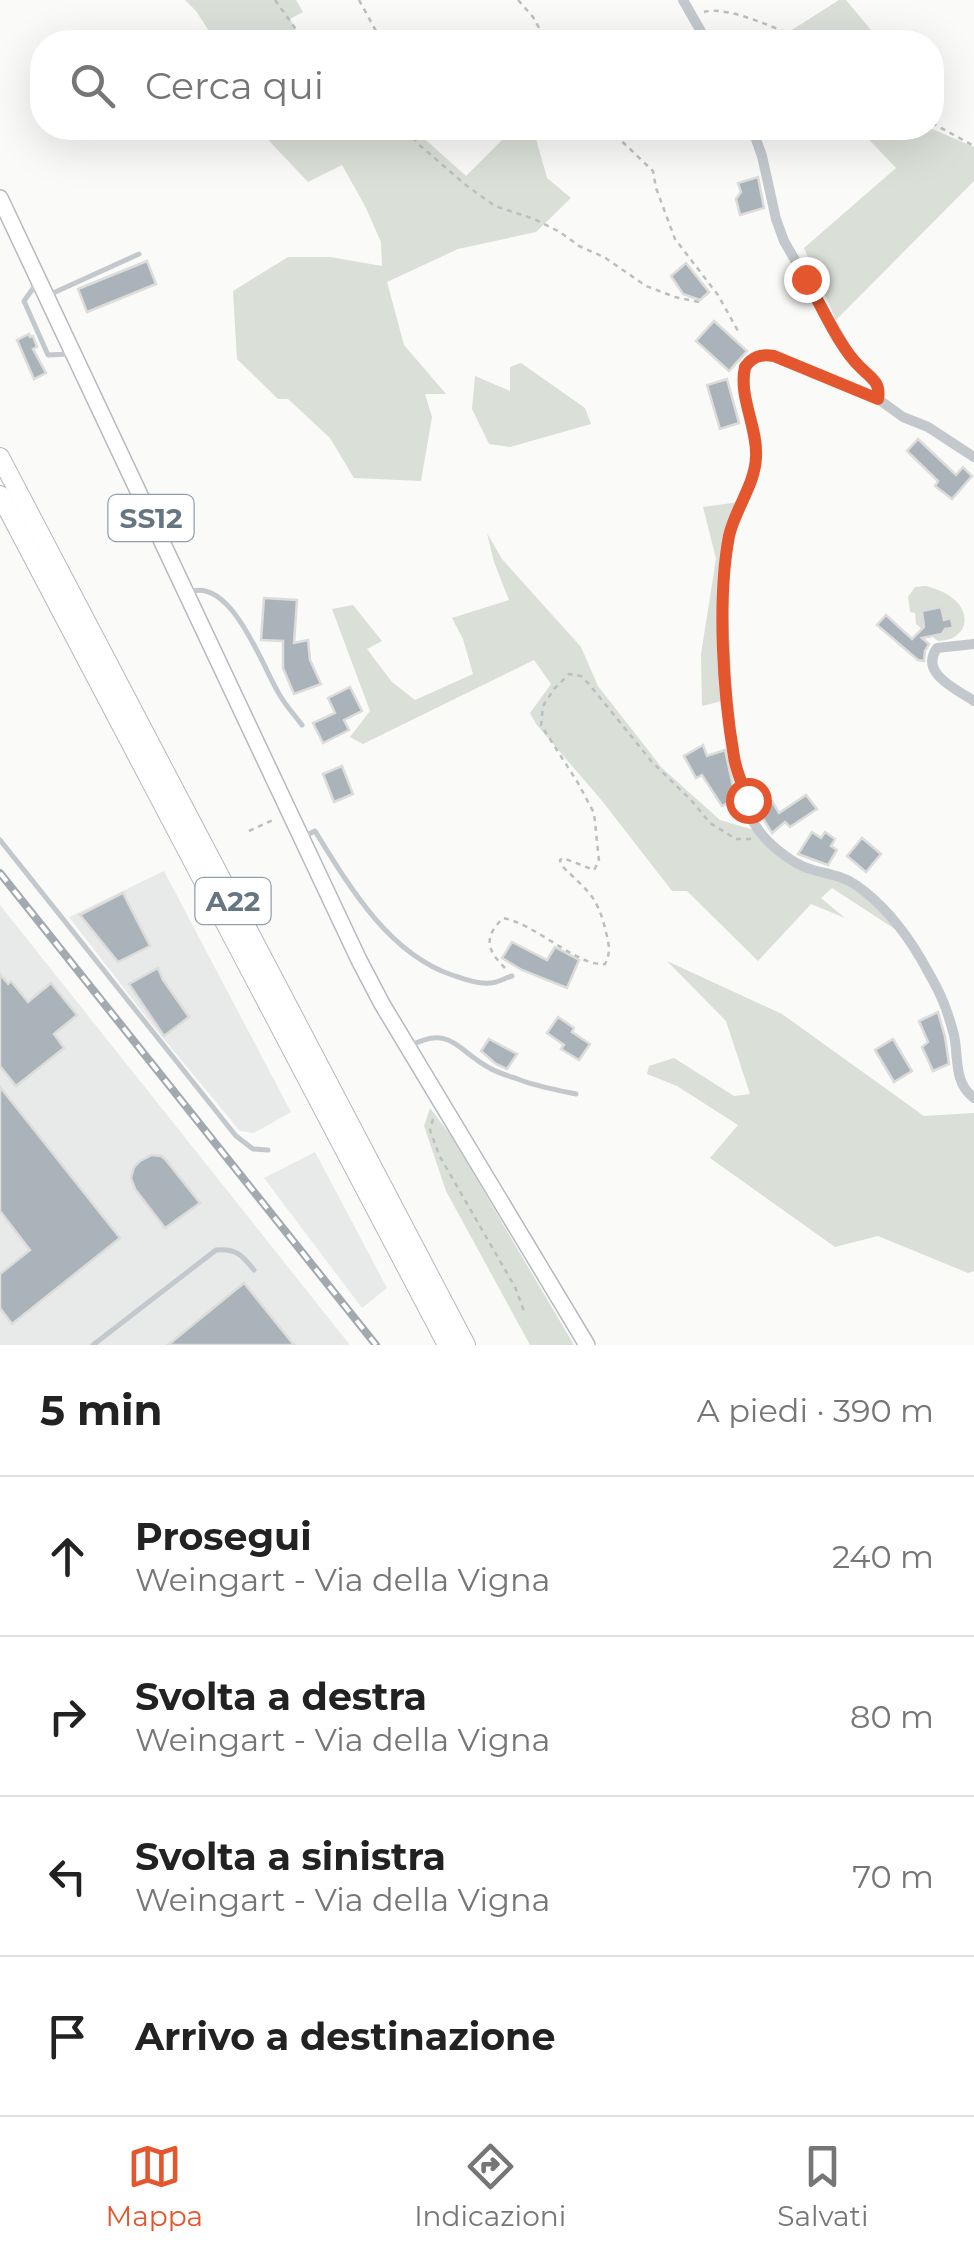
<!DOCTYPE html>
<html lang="it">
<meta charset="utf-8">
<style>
body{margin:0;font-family:Montserrat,sans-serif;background:#f6f6f6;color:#222}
.stop{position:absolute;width:30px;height:30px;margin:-22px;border:8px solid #e4572e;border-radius:50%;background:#fff}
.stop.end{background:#e4572e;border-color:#fff;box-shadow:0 2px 10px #0008}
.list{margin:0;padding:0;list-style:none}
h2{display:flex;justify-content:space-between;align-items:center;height:130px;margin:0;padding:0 40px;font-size:42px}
h2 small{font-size:32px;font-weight:400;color:#767676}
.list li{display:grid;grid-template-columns:65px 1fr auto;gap:30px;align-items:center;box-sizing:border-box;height:160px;padding:0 40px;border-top:2px solid #e0e0e0}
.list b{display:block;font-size:38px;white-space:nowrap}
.list p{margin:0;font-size:32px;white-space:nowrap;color:#767676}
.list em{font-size:32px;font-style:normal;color:#767676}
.icon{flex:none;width:55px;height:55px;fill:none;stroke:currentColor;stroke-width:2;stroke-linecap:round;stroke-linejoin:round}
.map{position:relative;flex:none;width:974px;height:1345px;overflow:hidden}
.search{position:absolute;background:#fff;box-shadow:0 10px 40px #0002;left:30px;right:30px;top:30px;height:110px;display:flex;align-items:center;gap:25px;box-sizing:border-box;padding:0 35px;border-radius:40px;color:#767676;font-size:38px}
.sheet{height:770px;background:#fff}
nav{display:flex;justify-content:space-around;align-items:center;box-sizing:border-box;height:140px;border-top:2px solid #e0e0e0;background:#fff;font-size:28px;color:#767676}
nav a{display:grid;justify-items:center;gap:5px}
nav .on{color:#e4572e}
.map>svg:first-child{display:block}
.built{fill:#e8e9e9}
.green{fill:#dadfd7}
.building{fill:#aab3b9;stroke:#dcdcda;stroke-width:2.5}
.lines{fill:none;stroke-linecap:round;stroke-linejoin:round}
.primary-casing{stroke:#b5babe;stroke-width:18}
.highway-casing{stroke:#b4b9bd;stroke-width:20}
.path{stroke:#bbbfc2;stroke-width:2.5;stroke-dasharray:5 5;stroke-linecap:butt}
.lane{stroke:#c3c8cc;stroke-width:5}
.street{stroke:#c3c8cc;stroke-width:10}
.primary{stroke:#fff;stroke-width:15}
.highway{stroke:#fff;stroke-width:18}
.rail-casing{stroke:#a2aab0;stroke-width:8}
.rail{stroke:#fff;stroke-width:4;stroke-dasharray:11;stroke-linecap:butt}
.route{stroke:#e4572e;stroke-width:12}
.labels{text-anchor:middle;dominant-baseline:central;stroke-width:10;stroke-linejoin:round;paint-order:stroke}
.shield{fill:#fff;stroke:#939fa8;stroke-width:2.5}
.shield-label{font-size:28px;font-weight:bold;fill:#657683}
</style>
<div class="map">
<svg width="974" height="1345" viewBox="0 0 974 1345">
<rect width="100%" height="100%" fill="#fafaf8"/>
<!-- built -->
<g class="built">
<polygon points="164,871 291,1112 254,1133 240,1131 153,1026 69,917"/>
<polygon points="0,905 350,1345 0,1345"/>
<polygon points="315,1152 387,1288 362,1308 264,1178"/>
</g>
<!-- green -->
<g class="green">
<polygon points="185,0 296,0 303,12 290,19 302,42 204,42 209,31 196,11"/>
<polygon points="839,0 846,0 881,42 778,42 776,40"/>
<polygon points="257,128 416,128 418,133 466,176 513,129 536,139 547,178 571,198 536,232 458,249 387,282 404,345 446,394 425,394 432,417 421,481 354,478 330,438 288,399 278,399 237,359 233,291 288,257 330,257 382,266 381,242 365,206 342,165 308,182"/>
<polygon points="858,128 930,128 974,147 974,181 836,320 804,248 896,168"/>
<polygon points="521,363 585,408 591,424 510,447 489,444 472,409 475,376 510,391 510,367"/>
<polygon points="739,502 733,532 726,599 730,699 702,706 701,654 716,559 703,507"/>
<polygon points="487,533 502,559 581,647 598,686 662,768 720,820 761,832 787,856 854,884 907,937 832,888 821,898 845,918 811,904 758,961 687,891 672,891 603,802 536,724 530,713 551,684 534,660 363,744 350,737 370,711 332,609 353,605 382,641 367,649 392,682 415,700 473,674 463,639 452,618 509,600 494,562"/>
<path d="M926,586C937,589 948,593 956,601C974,620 962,641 938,641L916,624L915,613L910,612L908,597L915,587Z"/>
<polygon points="667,961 782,1014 924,1116 974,1113 974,1271 968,1273 878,1236 835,1247 710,1158 738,1125 677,1086 647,1074 649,1066 674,1058 734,1096 750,1094 726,1021"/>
<polygon points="430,1108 451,1136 574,1345 530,1345 446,1191 424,1126"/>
</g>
<!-- building -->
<g class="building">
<polygon points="758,177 764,208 740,215 736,199 741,192 738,183"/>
<polygon points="147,261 156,284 87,312 78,289"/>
<polygon points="686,263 709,292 700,300 683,294 671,276"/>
<polygon points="714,321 747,351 729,371 696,341"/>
<polygon points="29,334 30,337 33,336 37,347 33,349 46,373 34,379 17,340"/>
<polygon points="727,379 739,423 720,429 707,385"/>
<polygon points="918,439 956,475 963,467 972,476 952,499 935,486 938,481 907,451"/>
<polygon points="264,598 297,600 294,643 308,640 310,660 321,684 294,694 283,668 283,641 261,640"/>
<polygon points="941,607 944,620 951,618 953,628 945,629 942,634 922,638 929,644 925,651 924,661 918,660 877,625 886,615 912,639 924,627 922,611"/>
<polygon points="350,687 362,711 344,720 349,730 323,743 313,723 335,713 328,698"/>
<polygon points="703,745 707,756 725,750 736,800 722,806 702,775 696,778 684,756"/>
<polygon points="342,766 353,794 334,802 323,774"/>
<polygon points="806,795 817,809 790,827 785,822 772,833 757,809 772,801 779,813"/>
<polygon points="812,832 821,838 825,832 835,839 831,846 837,850 828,865 798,854"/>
<polygon points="862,838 881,854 866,872 847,856"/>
<polygon points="123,893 150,946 118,962 80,915"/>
<polygon points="512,942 547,960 555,947 579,960 567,988 522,970 502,958"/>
<polygon points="158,968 163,980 189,1017 164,1036 129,984"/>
<polygon points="0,974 8,984 11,981 28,1002 51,983 77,1015 54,1034 64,1048 16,1086 0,1066"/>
<polygon points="938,1012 945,1037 949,1064 933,1071 922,1047 928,1042 919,1021"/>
<polygon points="558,1017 574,1028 572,1032 590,1044 579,1060 561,1049 564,1045 547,1033"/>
<polygon points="489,1039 517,1054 507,1069 496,1064 481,1051"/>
<polygon points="893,1039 912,1071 894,1082 875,1050"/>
<polygon points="0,1087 120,1238 12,1324 0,1308 0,1274 30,1250 0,1211"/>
<polygon points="152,1155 161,1156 165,1159 200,1203 165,1228 135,1189 131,1178 134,1167 140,1161"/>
<polygon points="244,1283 294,1345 168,1345"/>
</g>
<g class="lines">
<!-- primary casing -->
<g class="primary-casing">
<polyline id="primary" points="0,198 359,960 382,1004 587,1345"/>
</g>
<!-- highway casing -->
<g class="highway-casing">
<g id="highway">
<polyline points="0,457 466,1345"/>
<polyline points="0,495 447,1345"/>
</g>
</g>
<!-- path -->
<g class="path">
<polyline points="275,0 305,42"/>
<polyline points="359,0 382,42"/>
<polyline points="518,0 533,17 547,42"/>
<path d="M704,12C730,5 783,32 808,42"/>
<polyline points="932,123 974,146"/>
<polyline points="409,128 416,142 467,186 495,206 534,219 560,232 579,246 604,257 646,286 675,297 703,303"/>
<polyline points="608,128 653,171 656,188 675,239 718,295 738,331"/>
<polyline points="249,831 275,819"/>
<path d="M505,968C487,950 483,938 503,918C536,924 578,967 605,964C611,953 609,944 606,932C597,894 587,891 561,865L560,860L563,858L594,870L599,861L594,813L578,783L541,725L543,706L554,689L569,674L581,676L589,684L652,762L691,800L710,823L736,839H751"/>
<polyline points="433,1119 430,1130 439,1155 515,1287 524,1311"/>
</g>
<!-- lane -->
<g class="lane">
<polyline points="37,283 24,301 48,355 70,354"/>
<polyline points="51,294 139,254"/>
<path d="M189,592C231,577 261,663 278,692C284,704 294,714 302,725"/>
<path d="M305,836L315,831C349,886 388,953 452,975C464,979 477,984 490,983C497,983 505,978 512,976"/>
<polyline points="0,840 236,1136 253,1149 268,1150"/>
<path d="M410,1046C448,1025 456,1048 486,1066C494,1071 505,1075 515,1078C534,1086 556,1090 576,1094"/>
<path d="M93,1345L216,1250C236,1248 242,1255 254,1270"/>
</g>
<!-- street -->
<g class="street">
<polyline points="683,0 707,42"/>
<polyline points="752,128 762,156 776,219 784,241 851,357 877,383 879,391 878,399"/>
<path d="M974,457L928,427L903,417L878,399L774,356C719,346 759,432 756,461C753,489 733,511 729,539C722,577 723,615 725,653C727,709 731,764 751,817C760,839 791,864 813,870C828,874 843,876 856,885C882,903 905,932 921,959C928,972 937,986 942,999C947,1010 951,1024 954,1035C959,1058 953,1082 974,1098"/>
<path d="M974,644L937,648C919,673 956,689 974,701"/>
</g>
<!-- primary -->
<use href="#primary" class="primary"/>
<!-- highway -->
<use href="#highway" class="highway"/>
<!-- rail casing -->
<g class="rail-casing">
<polyline id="rail" points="0,873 376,1345"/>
</g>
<!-- rail -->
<use href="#rail" class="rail"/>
</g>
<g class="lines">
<!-- route -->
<path class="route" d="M748,800C743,786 736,771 734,757C723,693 717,600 729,536C735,509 755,485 756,457C758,428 738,396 745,367C753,356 761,354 774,356L878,399C881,382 871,378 860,367C839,347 821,305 806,279"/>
</g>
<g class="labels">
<!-- shield labels -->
<g class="shield">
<rect x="108.5" y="495" width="85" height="46" rx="8"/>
<rect x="195.5" y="878" width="75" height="46" rx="8"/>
</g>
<g class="shield-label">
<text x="151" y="518">SS12</text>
<text x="233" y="901">A22</text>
</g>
</g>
</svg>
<div class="stop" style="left:748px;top:800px"></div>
<div class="stop end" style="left:806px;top:279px"></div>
<div class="search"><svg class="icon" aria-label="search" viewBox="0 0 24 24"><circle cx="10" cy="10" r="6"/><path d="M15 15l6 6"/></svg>Cerca qui</div>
</div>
<section class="sheet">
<h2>5 min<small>A piedi · 390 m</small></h2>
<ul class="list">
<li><svg class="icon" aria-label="ahead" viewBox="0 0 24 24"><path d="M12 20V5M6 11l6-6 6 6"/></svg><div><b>Prosegui</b><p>Weingart - Via della Vigna</p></div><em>240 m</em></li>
<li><svg class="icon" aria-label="right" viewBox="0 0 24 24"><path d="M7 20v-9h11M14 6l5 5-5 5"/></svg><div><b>Svolta a destra</b><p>Weingart - Via della Vigna</p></div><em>80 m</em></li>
<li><svg class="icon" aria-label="left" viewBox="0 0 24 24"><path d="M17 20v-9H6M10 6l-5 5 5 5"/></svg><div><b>Svolta a sinistra</b><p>Weingart - Via della Vigna</p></div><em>70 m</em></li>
<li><svg class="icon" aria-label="arrive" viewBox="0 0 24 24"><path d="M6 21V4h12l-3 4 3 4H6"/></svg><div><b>Arrivo a destinazione</b></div></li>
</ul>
</section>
<nav>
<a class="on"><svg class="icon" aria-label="map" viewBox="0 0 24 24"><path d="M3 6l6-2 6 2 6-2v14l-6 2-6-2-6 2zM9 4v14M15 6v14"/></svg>Mappa</a>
<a><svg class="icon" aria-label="directions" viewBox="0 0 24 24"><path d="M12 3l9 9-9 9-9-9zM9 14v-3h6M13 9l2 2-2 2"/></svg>Indicazioni</a>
<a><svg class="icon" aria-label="saved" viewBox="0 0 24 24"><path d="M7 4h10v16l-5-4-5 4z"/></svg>Salvati</a>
</nav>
